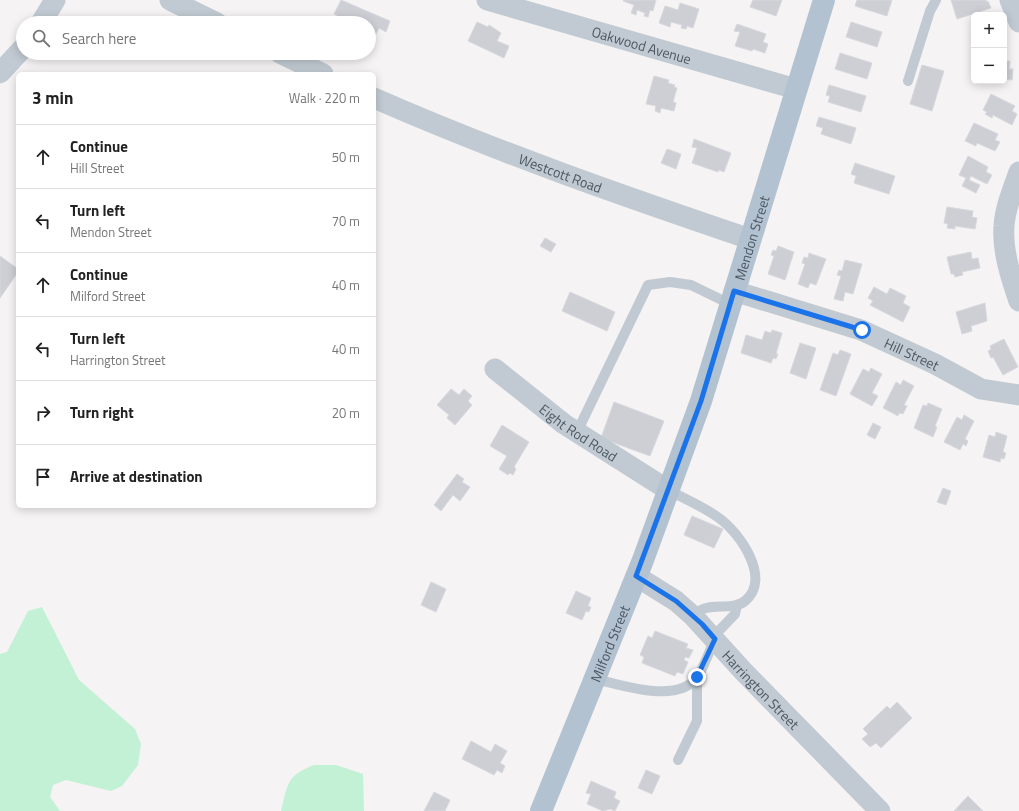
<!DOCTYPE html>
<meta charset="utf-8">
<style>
body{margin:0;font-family:"Titillium Web",sans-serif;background:#f2f2f2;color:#222}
.controls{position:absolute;right:12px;top:12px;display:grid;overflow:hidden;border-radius:6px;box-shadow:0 2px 10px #0003}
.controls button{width:36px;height:36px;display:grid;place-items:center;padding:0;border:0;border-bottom:1px solid #e0e0e0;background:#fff;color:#222;font:20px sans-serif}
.stop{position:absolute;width:12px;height:12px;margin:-9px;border:3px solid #1a73e8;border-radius:50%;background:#fff}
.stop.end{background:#1a73e8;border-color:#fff;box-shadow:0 1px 4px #0008}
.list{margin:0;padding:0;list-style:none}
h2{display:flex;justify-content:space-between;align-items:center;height:52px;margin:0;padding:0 16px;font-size:17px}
h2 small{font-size:13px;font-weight:400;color:#767676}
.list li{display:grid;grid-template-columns:26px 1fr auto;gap:12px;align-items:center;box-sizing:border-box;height:64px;padding:0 16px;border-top:1px solid #e0e0e0}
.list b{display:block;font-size:15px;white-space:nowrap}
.list p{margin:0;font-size:13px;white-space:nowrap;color:#767676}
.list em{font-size:13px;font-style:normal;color:#767676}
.icon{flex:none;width:22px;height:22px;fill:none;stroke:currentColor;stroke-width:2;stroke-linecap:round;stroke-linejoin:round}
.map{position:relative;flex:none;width:1019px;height:811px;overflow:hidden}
.search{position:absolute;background:#fff;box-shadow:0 2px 10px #0003;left:16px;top:16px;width:360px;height:44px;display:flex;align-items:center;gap:10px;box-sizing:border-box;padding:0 14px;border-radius:22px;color:#767676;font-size:15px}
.panel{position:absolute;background:#fff;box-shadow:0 2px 10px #0003;left:16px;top:72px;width:360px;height:436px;border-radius:6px}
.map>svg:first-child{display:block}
.green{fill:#c3f1d5}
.building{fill:#cdcfd5;stroke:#d7d9de}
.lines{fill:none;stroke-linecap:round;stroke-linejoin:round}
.service{stroke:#c1cad2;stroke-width:10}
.minor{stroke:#c1cad2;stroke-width:21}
.primary{stroke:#b3c2d1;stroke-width:22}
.route{stroke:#1a73e8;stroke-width:5}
.labels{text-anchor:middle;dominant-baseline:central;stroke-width:3;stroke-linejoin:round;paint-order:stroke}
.street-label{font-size:14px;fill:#4a5661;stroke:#fff}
</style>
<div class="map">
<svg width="1019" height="811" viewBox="0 0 1019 811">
<rect width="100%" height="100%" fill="#f5f3f3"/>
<!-- green -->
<g class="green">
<polygon points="42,607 79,680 135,729 141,744 138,765 122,786 111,791 66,780 53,785 50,797 60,811 0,811 0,654 7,652 28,611"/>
<path d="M314,765H336L363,774L364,811H281C288,784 286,776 314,765Z"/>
</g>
<!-- building -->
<g class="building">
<polygon points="341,0 390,21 386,32 379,28 374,38 369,36 369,23 351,23 334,14"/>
<polygon points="624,0 656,0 653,11 650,10 648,17 644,16 645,13 637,10 636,15 631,13 634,5 623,1"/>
<polygon points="753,0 782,0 776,16 750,7"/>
<polygon points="857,0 892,0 887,16 855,6"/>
<polygon points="951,0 986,0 986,2 988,1 991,8 957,19"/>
<polygon points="680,3 699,9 693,28 687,26 686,29 681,28 682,25 671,22 670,27 659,23 665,6 678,10"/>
<polygon points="477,22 488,27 489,25 501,33 497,41 509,46 504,58 468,41"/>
<polygon points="851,22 882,32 877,47 846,37"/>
<polygon points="737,24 766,34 763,42 768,44 765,53 753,49 752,51 735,46 740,32 734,31"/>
<polygon points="840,53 872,63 867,79 835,69"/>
<polygon points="1004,61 1010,61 1009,69 1013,69 1012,80 1004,79"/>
<polygon points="922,65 944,71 932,111 910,104"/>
<polygon points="654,76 669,80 668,83 675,85 674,87 677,88 673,102 676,103 674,111 661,108 660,113 655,111 656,106 646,104"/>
<polygon points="829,85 866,96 861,112 828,102 830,96 826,95"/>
<polygon points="991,94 1015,106 1012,111 1017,114 1012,125 993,115 992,118 985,114 987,112 983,110"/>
<polygon points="819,117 856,128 851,144 821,134 823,128 816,126"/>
<polygon points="974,123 998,134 995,140 1000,142 995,151 977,143 976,146 965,141"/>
<polygon points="694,139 731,153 724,172 719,170 718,172 692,163 697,148 692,147"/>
<polygon points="667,149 681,154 676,169 661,163"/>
<polygon points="968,156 988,167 986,172 992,175 987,184 971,176 969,180 980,185 976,193 962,186 966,178 959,175"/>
<polygon points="855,163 895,176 889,194 854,183 856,176 851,174"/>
<polygon points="947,207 973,211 972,217 977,218 975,229 955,226 955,229 947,228 948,224 944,223"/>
<polygon points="545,238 556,244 551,252 540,246"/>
<polygon points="778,246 794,252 785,280 768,274 774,256 771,255 773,250 776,251"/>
<polygon points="971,252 972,259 978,258 980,268 962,272 963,275 955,277 954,274 951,274 947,257"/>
<polygon points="809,253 826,259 816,285 810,283 808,288 798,284 805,264 802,263 804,257 808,258"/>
<polygon points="0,256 18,269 18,272 0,298"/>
<polygon points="845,260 862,264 853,294 845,292 843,301 834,299 841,276 837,275 839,270 842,271"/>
<polygon points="874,287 887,294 890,288 906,296 903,303 910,307 903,322 870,305 873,301 868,298"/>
<polygon points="570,292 615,312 607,331 562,311"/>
<polygon points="985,303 987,321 971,326 972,331 962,334 956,312"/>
<polygon points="772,330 782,333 776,354 778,354 776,359 773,358 771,363 741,353 746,335 762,340 765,331 771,333"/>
<polygon points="1004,339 1018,367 1003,375 993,357 991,358 988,351 991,349 990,346"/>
<polygon points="800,343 816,348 806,379 790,373"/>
<polygon points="840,350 851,354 836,396 820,390 833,353 838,355"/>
<polygon points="871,368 882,374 872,393 878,396 872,406 850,394 863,369 869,372"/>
<polygon points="903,380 914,386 904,405 907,406 903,414 899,413 898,416 883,408 896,382 901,385"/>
<polygon points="451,389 459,395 464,389 472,396 468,401 472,405 455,425 447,418 449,415 437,405"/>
<polygon points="614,402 664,421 650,456 601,438"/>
<polygon points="928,403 942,409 935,426 937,427 933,437 914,428 923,405 927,406"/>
<polygon points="964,415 974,421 965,439 968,441 966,446 963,444 960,450 944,442 957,417 962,420"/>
<polygon points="873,423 881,427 875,439 867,435"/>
<polygon points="502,425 529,442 514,467 516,469 513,475 510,473 508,475 499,469 507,456 490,446"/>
<polygon points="996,432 1007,436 1003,452 1006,453 1004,459 1001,458 1000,462 983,457 989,435 995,437"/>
<polygon points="457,474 464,479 462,482 470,487 460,501 453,495 441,511 434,505"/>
<polygon points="943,488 951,491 946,505 937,502"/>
<polygon points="692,516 723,529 714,548 684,535"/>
<polygon points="431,582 446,589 436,612 421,605"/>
<polygon points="576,591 591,598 588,606 591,607 589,612 586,611 582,620 566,613"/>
<polygon points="655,631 688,644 686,648 693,650 689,658 685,657 684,660 688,662 683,674 677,672 675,676 642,663 644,657 640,655 648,636 652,638"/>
<polygon points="897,702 912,718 881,748 876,743 870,747 862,739 868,734 863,729 887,706 890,709"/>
<polygon points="471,741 491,752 495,744 507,751 500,763 505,766 502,773 497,770 494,775 462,759"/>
<polygon points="646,770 660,776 652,794 638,788"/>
<polygon points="591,781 616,792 614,798 620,801 615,811 610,809 603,811 587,804 591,794 586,793"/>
<polygon points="434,792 450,800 445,811 424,811"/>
<polygon points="968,796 983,811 954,811"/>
</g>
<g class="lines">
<!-- service -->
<g class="service">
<polyline points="908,81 930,11 936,0"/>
<polyline points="577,432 648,285 670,282 691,285 730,304"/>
<path d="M668,490C685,499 704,507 719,518C740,533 772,579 745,601C734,610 716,604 703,609C700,610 696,614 693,616"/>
<polyline points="713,637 735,614 737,605"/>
<path d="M595,679C622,685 679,705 698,676C705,665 709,651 715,639"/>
<polyline points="678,760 697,721 697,677"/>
</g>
<!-- minor -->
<g class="minor">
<polyline points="170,0 217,23"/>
<path id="s1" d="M487,0L796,89"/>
<polyline points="1010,0 1019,22"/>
<polyline points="41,23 55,0"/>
<polyline points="280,53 323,74"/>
<polyline points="0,73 23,48"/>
<path id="s2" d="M374,98C497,152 623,196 750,239"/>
<path d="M1019,172C1013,189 1005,208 1004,226C1002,250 1011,278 1019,301"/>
<path id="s3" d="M734,291L861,330L935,364L981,389L1019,395"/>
<path id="s4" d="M495,369L564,424L668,490"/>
<path id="s5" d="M636,576L676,601L693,616L743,671L880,811"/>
</g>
<!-- primary -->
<path class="primary" id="s6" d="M541,811L643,560L701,401L824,0"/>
</g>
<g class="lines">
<!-- route -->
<polyline class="route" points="697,677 715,639 702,624 676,601 636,576 701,401 734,291 862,330"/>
</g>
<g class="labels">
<!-- street labels -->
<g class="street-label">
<text stroke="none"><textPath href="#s1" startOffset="161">Oakwood Avenue</textPath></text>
<text stroke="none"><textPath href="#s2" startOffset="201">Westcott Road</textPath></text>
<text stroke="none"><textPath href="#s6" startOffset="611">Mendon Street</textPath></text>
<text stroke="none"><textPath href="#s3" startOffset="189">Hill Street</textPath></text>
<text stroke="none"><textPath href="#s4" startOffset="105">Eight Rod Road</textPath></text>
<text stroke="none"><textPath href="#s6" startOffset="181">Milford Street</textPath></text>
<text stroke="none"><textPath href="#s5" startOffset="170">Harrington Street</textPath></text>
</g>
</g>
</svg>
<div class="controls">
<button>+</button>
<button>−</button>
</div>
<div class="stop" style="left:862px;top:330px"></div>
<div class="stop end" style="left:697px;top:677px"></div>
<div class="search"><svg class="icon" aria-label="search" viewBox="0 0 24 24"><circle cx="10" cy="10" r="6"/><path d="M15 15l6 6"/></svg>Search here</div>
<section class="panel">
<h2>3 min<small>Walk · 220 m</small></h2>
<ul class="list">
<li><svg class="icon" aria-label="ahead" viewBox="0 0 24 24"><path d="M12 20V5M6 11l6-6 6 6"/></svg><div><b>Continue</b><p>Hill Street</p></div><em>50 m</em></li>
<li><svg class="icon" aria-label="left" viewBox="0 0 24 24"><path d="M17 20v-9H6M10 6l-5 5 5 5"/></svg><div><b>Turn left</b><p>Mendon Street</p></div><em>70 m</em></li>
<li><svg class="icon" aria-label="ahead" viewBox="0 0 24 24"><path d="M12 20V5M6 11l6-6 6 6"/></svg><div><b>Continue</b><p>Milford Street</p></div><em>40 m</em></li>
<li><svg class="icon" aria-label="left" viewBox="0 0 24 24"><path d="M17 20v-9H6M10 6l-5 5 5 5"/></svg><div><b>Turn left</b><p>Harrington Street</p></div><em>40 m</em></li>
<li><svg class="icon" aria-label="right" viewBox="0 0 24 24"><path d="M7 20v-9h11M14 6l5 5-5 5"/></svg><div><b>Turn right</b></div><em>20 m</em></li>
<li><svg class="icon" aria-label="arrive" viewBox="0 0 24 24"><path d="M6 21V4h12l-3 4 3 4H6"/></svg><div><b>Arrive at destination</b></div></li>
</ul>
</section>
</div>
